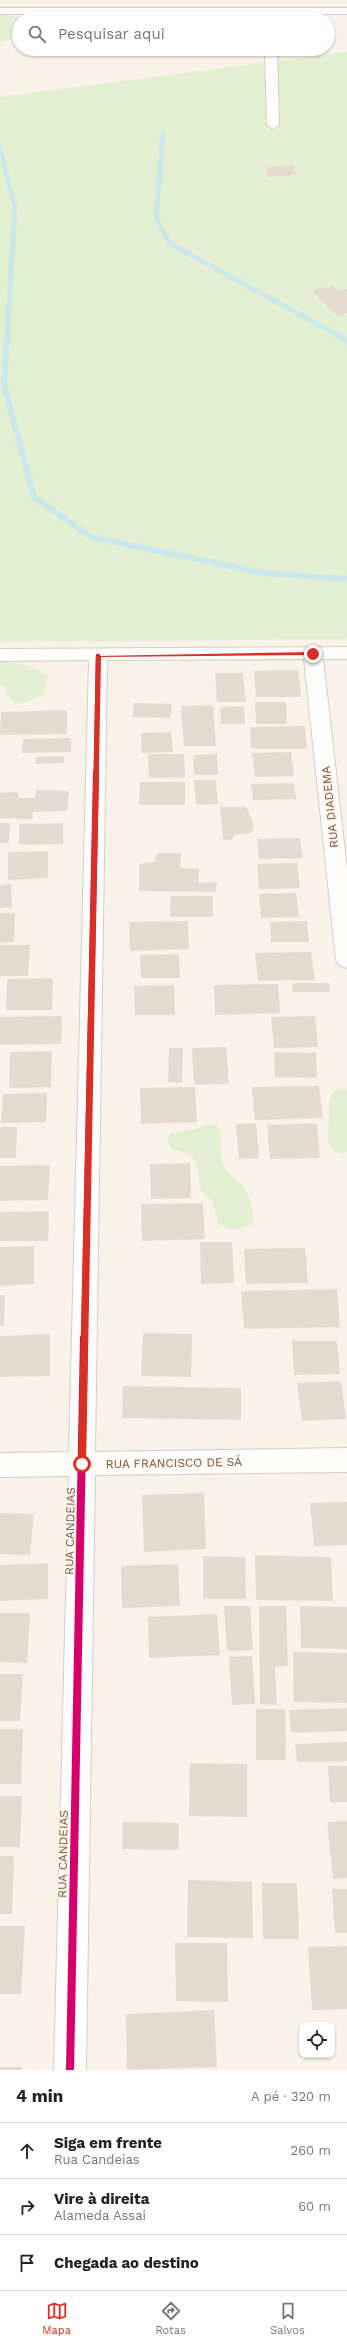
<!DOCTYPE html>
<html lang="pt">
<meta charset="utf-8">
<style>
body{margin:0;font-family:"Work Sans",sans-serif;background:#f2f2f2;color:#222}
.controls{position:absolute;right:12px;bottom:12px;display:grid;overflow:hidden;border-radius:8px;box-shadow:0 1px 3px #0004}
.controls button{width:36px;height:36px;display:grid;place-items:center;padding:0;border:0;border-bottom:1px solid #e0e0e0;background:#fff;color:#222;font:20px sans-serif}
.stop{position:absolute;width:12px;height:12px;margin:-9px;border:3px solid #d93025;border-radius:50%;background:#fff}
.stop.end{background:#d93025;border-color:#fff;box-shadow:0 1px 4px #0008}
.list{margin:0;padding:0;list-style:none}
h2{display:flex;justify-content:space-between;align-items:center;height:52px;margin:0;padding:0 16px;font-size:17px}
h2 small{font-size:13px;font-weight:400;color:#767676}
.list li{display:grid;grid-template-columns:26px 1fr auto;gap:12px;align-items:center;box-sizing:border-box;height:56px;padding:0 16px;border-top:1px solid #e0e0e0}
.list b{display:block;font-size:15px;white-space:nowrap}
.list p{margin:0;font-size:13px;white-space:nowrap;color:#767676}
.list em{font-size:13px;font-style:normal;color:#767676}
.icon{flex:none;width:22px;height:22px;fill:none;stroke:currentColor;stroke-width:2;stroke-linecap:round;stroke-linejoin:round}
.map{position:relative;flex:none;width:347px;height:2070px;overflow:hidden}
.search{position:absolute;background:#fff;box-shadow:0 1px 3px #0004;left:12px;right:12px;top:12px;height:44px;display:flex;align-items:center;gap:10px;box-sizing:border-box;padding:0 14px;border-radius:22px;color:#767676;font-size:15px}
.sheet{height:220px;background:#fff}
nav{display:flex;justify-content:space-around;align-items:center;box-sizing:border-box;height:56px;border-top:1px solid #e0e0e0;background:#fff;font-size:11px;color:#767676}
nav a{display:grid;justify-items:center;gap:2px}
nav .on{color:#d93025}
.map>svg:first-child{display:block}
.green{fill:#e4efd2}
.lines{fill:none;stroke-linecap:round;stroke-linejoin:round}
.stream-far1{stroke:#cae8ea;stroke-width:5}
.stream{stroke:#cae8ea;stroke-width:6}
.building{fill:#e5dad0}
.street-casing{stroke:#d6cdc6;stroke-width:2}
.street{fill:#fefdfc;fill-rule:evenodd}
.cycleway-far2-casing{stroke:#fff7eb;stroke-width:6}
.cycleway-far1-casing{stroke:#fff7eb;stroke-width:8}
.cycleway-casing{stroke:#fff7eb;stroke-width:10}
.cycleway-far2{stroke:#d6006c;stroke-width:4.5}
.cycleway-far1{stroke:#d6006c;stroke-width:6}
.cycleway{stroke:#d6006c;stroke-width:8}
.route{fill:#d93025}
.labels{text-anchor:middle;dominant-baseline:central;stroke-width:3.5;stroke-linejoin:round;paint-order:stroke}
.street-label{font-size:12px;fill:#795746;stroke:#fff7eb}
</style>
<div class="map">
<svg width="347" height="2070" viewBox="0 0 347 2070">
<rect width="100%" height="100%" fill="#f8f2e9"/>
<!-- green -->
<g class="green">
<polygon points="0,15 23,17 19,19 19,23 16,25 17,38 0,42"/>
<polygon points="347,52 347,639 0,642 0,97"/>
<path d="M0,661C16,663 36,665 48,677L43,694C32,700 15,711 7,694C5,689 5,686 0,684Z"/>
<polygon points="338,1089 347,1089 347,1152 342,1154 333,1151 328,1143 329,1102 331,1095"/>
<path d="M211,1124L219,1127C223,1141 219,1156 224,1167C228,1174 235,1177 240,1182C250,1193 253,1210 254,1223C240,1229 231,1233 218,1224L213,1203L200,1188L197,1162L191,1155L171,1148L167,1141L170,1133L191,1130Z"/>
</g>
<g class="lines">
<!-- stream-far1 -->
<g class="stream-far1">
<polyline points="163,134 156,219 169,243 341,337"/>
<polyline points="0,148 15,207 7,337"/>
</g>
<!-- stream -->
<g class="stream">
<polyline points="7,336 4,386 34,497 91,537 263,573 347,579"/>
<polyline points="339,336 347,341"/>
</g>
</g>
<!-- building -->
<g class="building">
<polygon points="293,165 296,175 268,177 265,167"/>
<polygon points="333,286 338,291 347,289 347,313 338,316 312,291"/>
<polygon points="298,670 301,697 256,697 254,671"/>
<polygon points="215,673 243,673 246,702 217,702"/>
<polygon points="255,702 286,702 287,724 256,724"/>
<polygon points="134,703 172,704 170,718 132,717"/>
<polygon points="213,705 216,746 184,746 181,706"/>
<polygon points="244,706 245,724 221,724 220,707"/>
<polygon points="67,710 67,734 0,735 1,712"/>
<polygon points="305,726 307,749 251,749 250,727"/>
<polygon points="171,732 173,752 142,753 141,733"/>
<polygon points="71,738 71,752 22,753 23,739"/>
<polygon points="291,752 294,776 255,777 252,753"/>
<polygon points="148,754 184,754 185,777 149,778"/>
<polygon points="217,754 218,775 194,775 193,755"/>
<polygon points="64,756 64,763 35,764 36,757"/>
<polygon points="194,780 216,780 218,804 196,805"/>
<polygon points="140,782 185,782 185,805 139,805"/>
<polygon points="294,783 296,799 253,800 251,784"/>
<polygon points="36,790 69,791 67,811 33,812 33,819 0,818 0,793 17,792 19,798 35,798"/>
<polygon points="220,807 246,807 254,826 251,833 234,835 231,840 223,839"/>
<polygon points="0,823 10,823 9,843 0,843"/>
<polygon points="63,823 63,844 19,845 19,824"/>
<polygon points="300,838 303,858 259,859 257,839"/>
<polygon points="48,851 48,878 8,880 8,852"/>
<polygon points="157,853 181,853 180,868 199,869 198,883 217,882 216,892 139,891 139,864 154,862"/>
<polygon points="297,863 300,888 259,889 257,864"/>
<polygon points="11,884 12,907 0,908 0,885"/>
<polygon points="296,893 299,917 261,918 259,894"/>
<polygon points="171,896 213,896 213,917 170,917"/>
<polygon points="0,913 15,913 14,942 0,943"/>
<polygon points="188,921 189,949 130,951 129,922"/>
<polygon points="307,921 309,942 271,942 270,922"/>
<polygon points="0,945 30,945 28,976 0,976"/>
<polygon points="311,952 315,980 258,981 255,953"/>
<polygon points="179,954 180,978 141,978 140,955"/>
<polygon points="53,978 52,1010 6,1010 7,979"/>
<polygon points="292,983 329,983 330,992 293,992"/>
<polygon points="278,984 280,1013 215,1015 214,985"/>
<polygon points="174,985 175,1015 135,1015 134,986"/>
<polygon points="62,1016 61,1044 0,1045 0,1017"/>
<polygon points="315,1016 318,1047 274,1048 271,1017"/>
<polygon points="226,1047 229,1084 194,1085 192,1048"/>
<polygon points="169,1048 183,1048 182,1083 168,1082"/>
<polygon points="52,1051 51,1087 9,1088 10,1052"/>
<polygon points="274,1052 316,1053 317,1078 275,1077"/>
<polygon points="319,1086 323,1118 255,1120 252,1087"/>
<polygon points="195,1087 197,1122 141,1124 140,1088"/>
<polygon points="47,1093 46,1122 1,1123 3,1094"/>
<polygon points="256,1123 259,1158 239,1159 236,1124"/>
<polygon points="317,1123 320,1158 270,1159 267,1125"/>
<polygon points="0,1127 17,1127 16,1158 0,1158"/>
<polygon points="190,1163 191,1198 151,1199 150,1164"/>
<polygon points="50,1165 48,1200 0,1201 0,1166"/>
<polygon points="203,1203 205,1239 142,1241 141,1204"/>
<polygon points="49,1211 48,1241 0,1241 0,1212"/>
<polygon points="200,1242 232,1242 234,1283 201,1284"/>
<polygon points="34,1246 34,1284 0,1286 0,1247"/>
<polygon points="305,1248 308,1283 246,1284 244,1249"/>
<polygon points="337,1289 340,1327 244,1329 241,1291"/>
<polygon points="0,1295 5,1295 4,1326 0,1326"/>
<polygon points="143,1333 192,1334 191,1377 141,1376"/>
<polygon points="50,1334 50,1376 0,1377 0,1336"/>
<polygon points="292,1341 337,1341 340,1374 294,1375"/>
<polygon points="341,1381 346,1419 302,1421 297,1383"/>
<polygon points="123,1386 241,1388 241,1420 122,1418"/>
<polygon points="204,1493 206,1549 144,1552 142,1495"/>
<polygon points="347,1502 347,1545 314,1546 310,1503"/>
<polygon points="0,1513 34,1514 30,1555 0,1554"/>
<polygon points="255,1555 331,1557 333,1601 256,1600"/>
<polygon points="203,1556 245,1557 246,1599 203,1599"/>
<polygon points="48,1563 48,1599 0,1601 0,1565"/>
<polygon points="178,1564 180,1606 122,1608 121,1566"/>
<polygon points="224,1606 250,1606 253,1650 227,1651"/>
<polygon points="259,1606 286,1606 288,1666 275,1667 277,1705 260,1704"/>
<polygon points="300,1606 347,1607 347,1649 301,1648"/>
<polygon points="0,1613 30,1613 27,1663 0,1662"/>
<polygon points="217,1614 220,1655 149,1658 148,1617"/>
<polygon points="293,1652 347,1653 347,1703 294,1702"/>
<polygon points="252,1656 255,1704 232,1705 229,1657"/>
<polygon points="0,1674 23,1674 20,1721 0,1721"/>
<polygon points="347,1708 347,1731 291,1733 289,1710"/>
<polygon points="256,1709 285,1709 286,1760 256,1760"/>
<polygon points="0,1729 23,1729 21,1784 0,1784"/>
<polygon points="347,1742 347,1761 297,1762 295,1744"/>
<polygon points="190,1763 247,1764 247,1817 189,1816"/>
<polygon points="328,1766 347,1766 347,1802 330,1802"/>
<polygon points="0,1796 22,1796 20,1847 0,1847"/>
<polygon points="347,1821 347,1878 333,1879 327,1822"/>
<polygon points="123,1822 179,1823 178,1850 122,1849"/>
<polygon points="0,1856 14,1856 12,1914 0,1914"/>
<polygon points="188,1880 252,1882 253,1938 187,1937"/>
<polygon points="262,1883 297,1883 299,1939 263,1939"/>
<polygon points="332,1889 347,1889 347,1933 335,1933"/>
<polygon points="0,1926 25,1926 21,1994 0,1994"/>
<polygon points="175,1943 227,1943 228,2002 176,2001"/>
<polygon points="347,1946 347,2009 312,2010 308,1947"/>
<polygon points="214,2010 217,2067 127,2070 126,2014"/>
<rect x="0" y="2067" width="21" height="3"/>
</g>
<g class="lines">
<!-- street casing -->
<g class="street-casing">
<g id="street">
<rect x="0" y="8" width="347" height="6"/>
<polygon points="265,49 277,49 279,125 273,129 267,125"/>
<polygon points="347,647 347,659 323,659 347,869 347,968 339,965 336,960 304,659 107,660 95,1452 347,1448 347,1472 95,1475 86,2070 54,2070 69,1476 0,1477 0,1453 69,1452 89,660 0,661 0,649"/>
</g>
</g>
<!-- street -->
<use href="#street" class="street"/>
<!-- cycleway-far2 casing -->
<g class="cycleway-far2-casing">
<polyline id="cycleway-far2" points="96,774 98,656"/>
</g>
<!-- cycleway-far1 casing -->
<g class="cycleway-far1-casing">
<polyline id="cycleway-far1" points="84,1339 96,773"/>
</g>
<!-- cycleway casing -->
<g class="cycleway-casing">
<polyline id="cycleway" points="70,2070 84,1338"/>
</g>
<!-- cycleway-far2 -->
<use href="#cycleway-far2" class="cycleway-far2"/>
<!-- cycleway-far1 -->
<use href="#cycleway-far1" class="cycleway-far1"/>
<!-- cycleway -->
<use href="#cycleway" class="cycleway"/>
</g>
<!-- route -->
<polygon class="route" points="313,652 315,655 101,657 86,1464 82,1468 78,1464 96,656"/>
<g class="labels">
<!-- street labels -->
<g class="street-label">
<text transform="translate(330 807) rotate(-96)">RUA DIADEMA</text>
<text transform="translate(174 1463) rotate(-1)">RUA FRANCISCO DE SÁ</text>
<text transform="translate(70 1531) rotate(-89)">RUA CANDEIAS</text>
<text transform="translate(63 1854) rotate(-89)">RUA CANDEIAS</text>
</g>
</g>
</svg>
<div class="controls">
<button><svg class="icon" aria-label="locate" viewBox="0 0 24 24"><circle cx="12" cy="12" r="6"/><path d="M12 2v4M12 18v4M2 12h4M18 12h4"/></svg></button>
</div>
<div class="stop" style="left:82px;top:1464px"></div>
<div class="stop end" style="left:313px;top:654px"></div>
<div class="search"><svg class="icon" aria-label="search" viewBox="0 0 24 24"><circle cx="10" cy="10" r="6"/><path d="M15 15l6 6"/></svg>Pesquisar aqui</div>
</div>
<section class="sheet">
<h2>4 min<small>A pé · 320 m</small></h2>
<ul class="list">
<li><svg class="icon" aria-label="ahead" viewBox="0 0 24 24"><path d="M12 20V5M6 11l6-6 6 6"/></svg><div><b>Siga em frente</b><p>Rua Candeias</p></div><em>260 m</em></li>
<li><svg class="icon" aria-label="right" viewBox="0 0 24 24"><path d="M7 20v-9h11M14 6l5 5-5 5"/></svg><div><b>Vire à direita</b><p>Alameda Assai</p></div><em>60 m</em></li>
<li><svg class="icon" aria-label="arrive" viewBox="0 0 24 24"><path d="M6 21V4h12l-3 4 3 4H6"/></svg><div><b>Chegada ao destino</b></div></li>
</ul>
</section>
<nav>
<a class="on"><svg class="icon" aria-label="map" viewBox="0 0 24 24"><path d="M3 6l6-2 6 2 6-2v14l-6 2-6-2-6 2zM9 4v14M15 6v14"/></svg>Mapa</a>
<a><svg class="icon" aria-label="directions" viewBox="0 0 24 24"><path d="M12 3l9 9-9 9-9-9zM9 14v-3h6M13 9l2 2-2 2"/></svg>Rotas</a>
<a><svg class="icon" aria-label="saved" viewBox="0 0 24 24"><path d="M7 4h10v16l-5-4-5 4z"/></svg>Salvos</a>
</nav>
